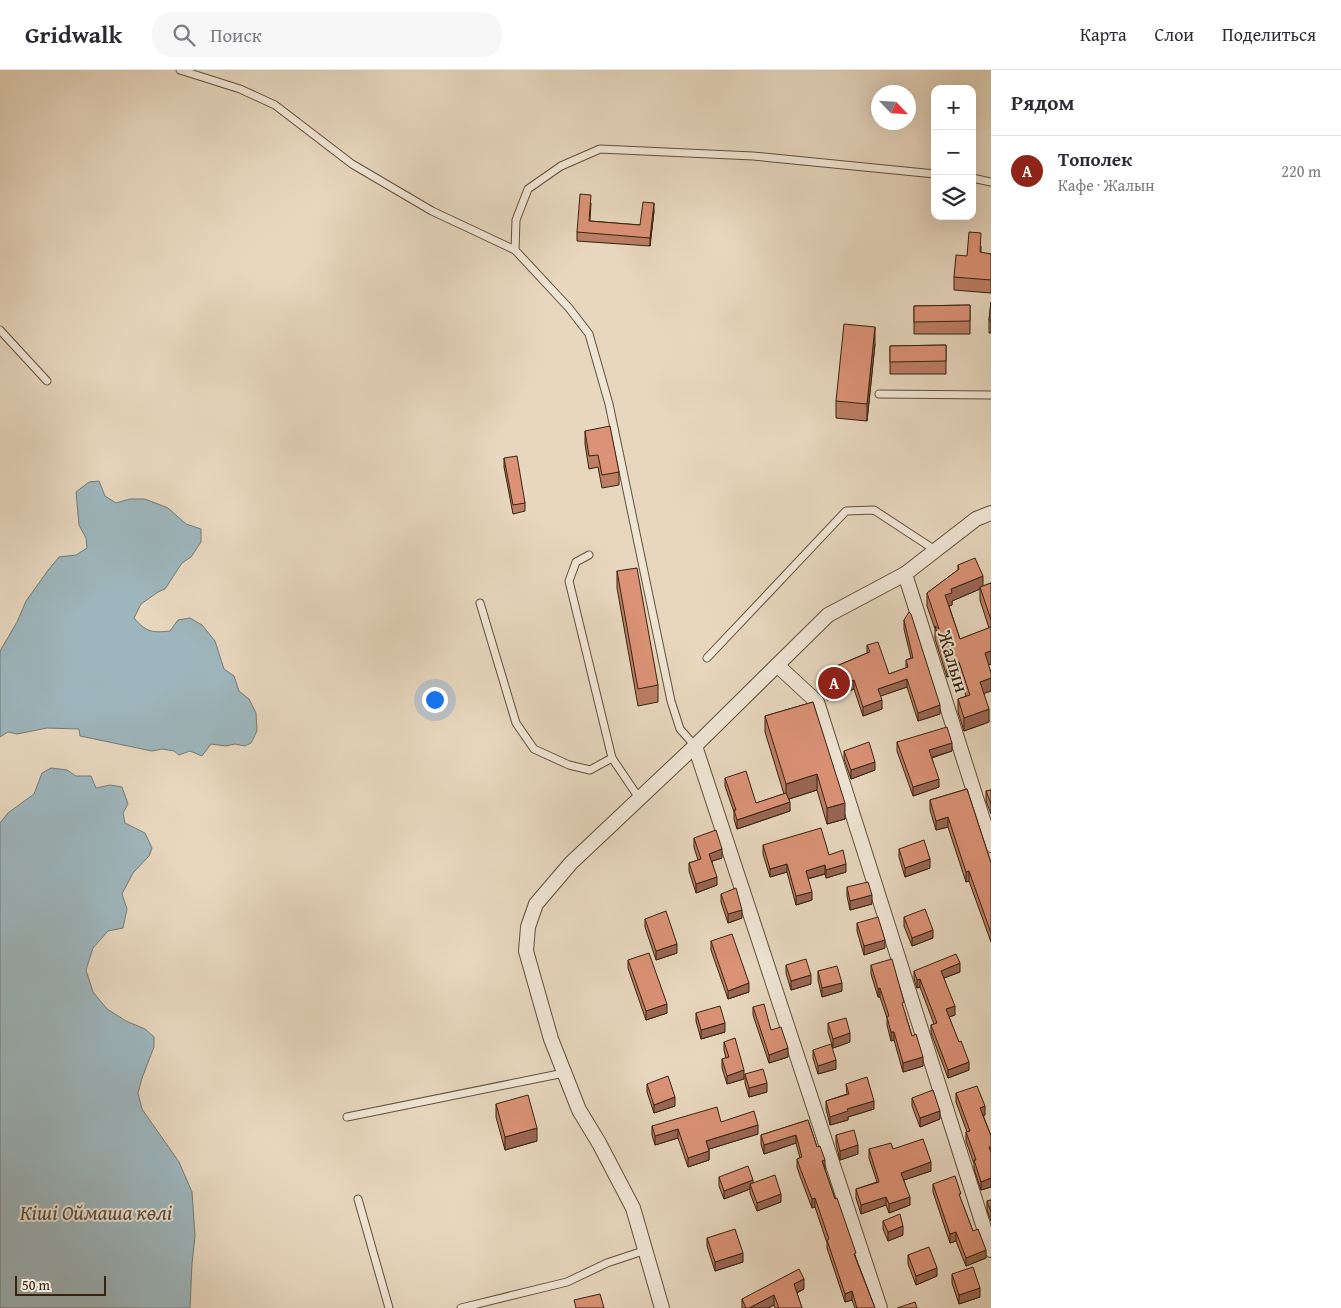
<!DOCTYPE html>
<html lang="ru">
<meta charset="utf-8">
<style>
body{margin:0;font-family:"Gentium Book Plus",serif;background:#f7f7f7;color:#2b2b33}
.controls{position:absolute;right:15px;top:15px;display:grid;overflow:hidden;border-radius:10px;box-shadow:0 5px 20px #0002}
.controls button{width:45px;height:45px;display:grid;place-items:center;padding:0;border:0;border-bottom:1px solid #e1e1e2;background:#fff;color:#2b2b33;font:25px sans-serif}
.compass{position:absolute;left:871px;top:15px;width:45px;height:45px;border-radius:50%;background:#fff;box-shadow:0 5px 20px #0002;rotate:115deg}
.scale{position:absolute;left:15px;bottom:12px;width:91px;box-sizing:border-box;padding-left:5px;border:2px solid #36230e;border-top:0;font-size:14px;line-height:18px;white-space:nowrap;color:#36230e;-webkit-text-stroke:4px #efe5d5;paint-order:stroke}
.you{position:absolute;left:434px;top:629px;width:18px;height:18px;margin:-12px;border:4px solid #fff;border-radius:50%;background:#1a73e8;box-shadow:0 0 0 8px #1a73e833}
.badge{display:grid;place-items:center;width:32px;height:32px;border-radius:50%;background:#8f2418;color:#fff;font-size:16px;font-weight:700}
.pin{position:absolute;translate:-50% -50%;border:2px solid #fff;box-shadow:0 1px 5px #0006}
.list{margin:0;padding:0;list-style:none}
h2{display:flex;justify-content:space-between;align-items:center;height:65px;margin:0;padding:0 20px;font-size:21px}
h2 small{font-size:16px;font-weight:400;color:#7c7c81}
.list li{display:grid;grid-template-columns:32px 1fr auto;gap:15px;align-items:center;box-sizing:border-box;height:70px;padding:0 20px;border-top:1px solid #e1e1e2}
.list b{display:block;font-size:19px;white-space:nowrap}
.list p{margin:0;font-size:16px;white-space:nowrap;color:#7c7c81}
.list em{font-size:16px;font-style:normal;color:#7c7c81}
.icon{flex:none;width:28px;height:28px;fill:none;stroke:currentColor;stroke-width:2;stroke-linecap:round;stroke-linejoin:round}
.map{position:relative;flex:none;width:991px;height:1238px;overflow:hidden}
header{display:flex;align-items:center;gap:30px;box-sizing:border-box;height:70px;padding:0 25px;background:#fff;border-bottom:1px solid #e1e1e2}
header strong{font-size:24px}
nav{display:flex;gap:28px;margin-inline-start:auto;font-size:18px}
.search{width:350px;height:45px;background:#f7f7f7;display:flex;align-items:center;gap:12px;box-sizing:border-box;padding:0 18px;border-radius:20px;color:#7c7c81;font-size:19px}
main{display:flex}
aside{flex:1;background:#fff}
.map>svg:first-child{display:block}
.water{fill:#9db6bd;stroke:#747b77}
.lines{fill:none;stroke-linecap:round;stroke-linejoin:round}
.service-casing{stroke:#62503a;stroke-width:9}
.minor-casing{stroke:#62503a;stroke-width:16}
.service{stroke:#efe5d5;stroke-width:7}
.minor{stroke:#efe5d5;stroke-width:14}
.wall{fill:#bc7e65;stroke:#36230e;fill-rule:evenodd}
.shaded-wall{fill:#996653;stroke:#36230e}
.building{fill:#db9276;stroke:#36230e}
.labels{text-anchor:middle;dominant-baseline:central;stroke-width:4;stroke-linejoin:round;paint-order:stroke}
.street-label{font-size:20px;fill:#36230e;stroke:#efe5d5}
.water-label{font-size:21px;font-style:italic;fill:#554f43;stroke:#efe5d5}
</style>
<header>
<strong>Gridwalk</strong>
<div class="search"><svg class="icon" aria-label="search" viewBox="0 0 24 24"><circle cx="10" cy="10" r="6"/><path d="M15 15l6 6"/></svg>Поиск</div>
<nav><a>Карта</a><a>Слои</a><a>Поделиться</a></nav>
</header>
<main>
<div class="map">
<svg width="991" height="1238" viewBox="0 0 991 1238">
<rect width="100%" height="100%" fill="#e7d7be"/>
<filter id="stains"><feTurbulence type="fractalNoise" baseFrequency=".004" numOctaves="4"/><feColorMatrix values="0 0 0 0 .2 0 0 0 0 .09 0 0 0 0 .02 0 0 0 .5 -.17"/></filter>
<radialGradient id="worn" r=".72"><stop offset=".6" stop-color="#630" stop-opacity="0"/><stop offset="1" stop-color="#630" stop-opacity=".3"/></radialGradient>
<!-- water -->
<g class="water">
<path d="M99,411L105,426L116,433L130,429H145L168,438L186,454L201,459V472L191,487L182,493L165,519L158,522L141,534L134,548C146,562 152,563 170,561L178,550L190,548L202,555L215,571L224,599L234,606L239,621L249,629L256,643L257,661L251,673L245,676L235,674L226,676L211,674L202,686L190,681L179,685L174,681L162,679L152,681L80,666L79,659L47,658L17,664L8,662L0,667V581L17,552L26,531L49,499L59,487L76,485L87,478L86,468L79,455L76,422L89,412Z"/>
<polygon points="51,698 67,700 76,706 91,706 96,718 110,715 122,717 128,734 123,743 125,753 145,763 152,778 149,786 133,803 122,824 127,839 123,858 108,861 93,878 86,900 93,922 107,939 126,951 145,959 154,967 154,977 142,1008 138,1023 142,1039 179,1092 192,1122 195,1166 192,1194 190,1238 0,1238 0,753 8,743 34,724 42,703"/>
</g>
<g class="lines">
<!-- service casing -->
<g class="service-casing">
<g id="service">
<polyline points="180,0 240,19 275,35 352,94 432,141 515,180"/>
<polyline points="972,108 991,112"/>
<polyline points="0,260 47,311"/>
<polyline points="879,324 991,325"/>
<polyline points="589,485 576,492 569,511 612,688 639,728"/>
<polyline points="480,533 516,653 534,679 569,695 590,700 612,688"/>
<polyline points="707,588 846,441 874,440 935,480"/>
<polyline points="695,676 680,659 671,631 609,334 589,264 569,238 515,180 516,150 528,119 561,96 600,79 753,86 935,104"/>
<polyline points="347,1047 564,1003"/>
<polyline points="358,1129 389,1238"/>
<polyline points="461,1238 567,1212 607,1193 646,1180"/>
</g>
</g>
<!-- minor casing -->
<g class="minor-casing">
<g id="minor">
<polyline points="905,504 991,775"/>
<polyline points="777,595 817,632 991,1180"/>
<polyline points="695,676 880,1238"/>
<polyline points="662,1238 633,1138 599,1073 579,1040 551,969 526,881 528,857 536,834 571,793 695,676 828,545 905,504 976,449 991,443"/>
</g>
</g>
<!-- service -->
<use href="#service" class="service"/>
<!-- minor -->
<use href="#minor" class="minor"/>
</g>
<!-- wall -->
<g class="wall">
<polygon points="591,133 590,151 640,155 654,141 650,176 577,171 577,162"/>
<polygon points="981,176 981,183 991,184 991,223 954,220 954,207 967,186"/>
<polygon points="991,232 991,263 989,263 989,250"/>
<polygon points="970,235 970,264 914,264 914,236"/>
<polygon points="875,274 867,351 836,348 836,331"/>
<polygon points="946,275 946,304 890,304 890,276"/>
<polygon points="585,361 619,402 619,415 602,418 598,397 589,399 585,374"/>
<polygon points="504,388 525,433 525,441 513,444 504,397"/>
<path d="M958,495L983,516L991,513V594L988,595L991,603V621L984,623L989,652L964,661L958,642V629L966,626L959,605L951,608V606L947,607L935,569V559L927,536V523L958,500ZM980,519V530L989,558L960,569L949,536L952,535V531Z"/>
<polygon points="617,501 658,615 658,632 638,636 617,518"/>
<polygon points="904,550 940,644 918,651 907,617 880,626 882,639 863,646 854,619 827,630 820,612 820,603 867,583 867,575 889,604 906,598 906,590 911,588 904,559"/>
<polygon points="813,632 845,749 827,754 817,720 789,729 790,741 737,759 734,749 734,742 725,716 725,708 756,733 784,724 765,662 765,646"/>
<polygon points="897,672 952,681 932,688 939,717 913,726 897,681"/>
<polygon points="844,681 875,700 851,709 844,689"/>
<polygon points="967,719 991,793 991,872 969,811 966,812 948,757 936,760 930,740 930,730"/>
<polygon points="991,720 991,744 986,731 986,721"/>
<polygon points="694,768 722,788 712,791 717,815 696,823 689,801 689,793 698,790 694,777"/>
<polygon points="763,775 829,785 846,802 826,808 825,804 808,809 812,830 796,835 787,802 770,807 763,784"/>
<polygon points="899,779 930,798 905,807 899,787"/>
<polygon points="847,817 872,834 850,840 847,826"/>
<polygon points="721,824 742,848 728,853 721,832"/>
<polygon points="904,847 933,868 912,876 904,856"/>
<polygon points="645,849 677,883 656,890 645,857"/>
<polygon points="857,853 885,878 864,885 857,861"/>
<polygon points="711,871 749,922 728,929 711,880"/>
<polygon points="628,890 667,943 646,950 628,898"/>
<polygon points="786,895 811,914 791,920 786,903"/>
<polygon points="871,895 904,940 912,966 923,996 903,1002 894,970 891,971 887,955 887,948 880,927 878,927 871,904"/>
<polygon points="818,901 842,921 822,927 818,910"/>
<polygon points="914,901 960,902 944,908 955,945 949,947 969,1000 948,1008 931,963 931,955 934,954 920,917 917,918 914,909"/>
<polygon points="753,937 771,960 788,987 769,993 753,945"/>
<polygon points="696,943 725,962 701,969 696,951"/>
<polygon points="828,953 850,972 833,978 828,962"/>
<polygon points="724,972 744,1009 727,1014 722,998 722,989 726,988 724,980"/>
<polygon points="813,980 836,999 818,1004 813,988"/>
<polygon points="745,1004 767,1022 749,1027 745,1013"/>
<polygon points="647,1014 675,1036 654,1043 647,1022"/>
<polygon points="846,1014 874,1039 848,1047 848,1050 830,1055 826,1039 826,1031 847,1024"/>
<polygon points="956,1023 985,1045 983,1045 991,1066 991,1117 981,1120 974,1099 974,1094 966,1071 966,1062 967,1062 956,1032"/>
<polygon points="912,1028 940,1049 920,1057 912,1036"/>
<polygon points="496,1034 537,1071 505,1080 496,1047"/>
<polygon points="808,1050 817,1077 856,1188 875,1238 855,1238 852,1230 845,1232 827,1178 827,1173 815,1137 812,1138 800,1106 797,1097 797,1089 800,1088 796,1073 764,1084 761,1074 761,1065"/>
<polygon points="721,1052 758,1064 709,1079 709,1090 688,1097 678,1068 655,1075 652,1065 652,1056"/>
<polygon points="836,1065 858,1084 840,1090 836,1074"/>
<polygon points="869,1079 893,1079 931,1101 904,1110 910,1135 889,1143 886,1135 861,1144 856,1128 856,1119 877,1112 869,1088"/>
<polygon points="719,1107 753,1113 781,1132 757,1141 750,1123 750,1119 724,1129 719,1116"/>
<polygon points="933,1114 961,1131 973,1161 986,1188 966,1196 956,1171 950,1173 933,1122"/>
<polygon points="991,1130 991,1151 987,1140 987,1131"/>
<polygon points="883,1151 903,1165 888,1171 883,1159"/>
<polygon points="707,1168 743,1192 715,1201 707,1176"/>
<polygon points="908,1185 937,1206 916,1215 908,1194"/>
<polygon points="952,1204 980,1227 959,1234 952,1213"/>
<polygon points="804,1219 797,1223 802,1238 775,1238 774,1235 768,1238 742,1238 742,1229"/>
</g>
<!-- shaded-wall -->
<g class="shaded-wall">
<polygon points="654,133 654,141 650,176 650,168"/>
<polygon points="875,257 875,274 867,351 867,334"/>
<polygon points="983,506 983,518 980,517 980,519 952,531 952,535 945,538 945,525 951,519"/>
<polygon points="991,581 991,594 985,596 985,583"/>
<polygon points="959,592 959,605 951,608 951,595"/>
<polygon points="951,593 951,606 947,607 947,594"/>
<polygon points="991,608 991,621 980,625 980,612"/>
<polygon points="907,609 907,617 878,627 878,619"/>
<polygon points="854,610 854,619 827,630 827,622"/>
<polygon points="882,630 882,639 863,646 863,637"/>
<polygon points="940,635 940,644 918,651 918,643"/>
<polygon points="989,639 989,652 964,661 964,648"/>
<polygon points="952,673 952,681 929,688 929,680"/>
<polygon points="875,692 875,700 851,709 851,700"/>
<polygon points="817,704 817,720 786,730 786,714"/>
<polygon points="939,709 939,717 913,726 913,717"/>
<polygon points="790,732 790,741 737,759 737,750"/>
<polygon points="845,733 845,749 827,754 827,738"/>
<polygon points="948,747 948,757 936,760 936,751"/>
<polygon points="722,779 722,788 709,792 709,784"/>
<polygon points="930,789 930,798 905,807 905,798"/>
<polygon points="787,794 787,802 770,807 770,799"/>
<polygon points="846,794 846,802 826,808 826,800"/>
<polygon points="825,795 825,804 806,809 806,801"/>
<polygon points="969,801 969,811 966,812 966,802"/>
<polygon points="717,807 717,815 696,823 696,814"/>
<polygon points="812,822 812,830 796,835 796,826"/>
<polygon points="872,825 872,834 850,840 850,831"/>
<polygon points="742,840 742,848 728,853 728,844"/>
<polygon points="933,860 933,868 912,876 912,868"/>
<polygon points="885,870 885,878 864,885 864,876"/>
<polygon points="677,874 677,883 656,890 656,881"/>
<polygon points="960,893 960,902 941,909 941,901"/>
<polygon points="811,905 811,914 791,920 791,911"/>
<polygon points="920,909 920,917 917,918 917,910"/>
<polygon points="749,913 749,922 728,929 728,921"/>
<polygon points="842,913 842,921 822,927 822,918"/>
<polygon points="880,918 880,927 878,927 878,919"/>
<polygon points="667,934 667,943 646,950 646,941"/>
<polygon points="955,936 955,945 946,948 946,939"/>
<polygon points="725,953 725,962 701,969 701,960"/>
<polygon points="891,962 894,962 894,970 891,971"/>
<polygon points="850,963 850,972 833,978 833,969"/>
<polygon points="788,978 788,987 769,993 769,985"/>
<polygon points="923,987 923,996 903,1002 903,993"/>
<polygon points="836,990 836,999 818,1004 818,996"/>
<polygon points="969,992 969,1000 948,1008 948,1000"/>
<polygon points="744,1000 744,1009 727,1014 727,1006"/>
<polygon points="767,1013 767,1022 749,1027 749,1018"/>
<polygon points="675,1027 675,1036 654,1043 654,1035"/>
<polygon points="874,1031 874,1039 848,1047 848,1050 830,1055 830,1047 847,1039"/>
<polygon points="985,1036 985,1045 980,1046 980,1038"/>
<polygon points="940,1041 940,1049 920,1057 920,1048"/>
<polygon points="758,1055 758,1064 706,1080 706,1071"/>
<polygon points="537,1058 537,1071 505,1080 505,1067"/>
<polygon points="678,1059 678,1068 655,1075 655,1066"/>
<polygon points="796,1065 796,1073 764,1084 764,1075"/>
<polygon points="858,1075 858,1084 840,1090 840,1081"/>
<polygon points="709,1081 709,1090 688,1097 688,1088"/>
<polygon points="825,1090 825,1099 822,1091"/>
<polygon points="931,1092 931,1101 901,1111 901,1103"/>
<polygon points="991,1108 991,1117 981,1120 981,1112"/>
<polygon points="753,1110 753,1118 750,1114 750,1119 724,1129 724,1121"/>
<polygon points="781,1124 781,1132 757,1141 757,1133"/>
<polygon points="886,1127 886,1135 861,1144 861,1135"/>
<polygon points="910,1127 910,1135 889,1143 889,1134"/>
<polygon points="815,1128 815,1137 812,1138 812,1129"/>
<polygon points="903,1156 903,1165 888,1171 888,1162"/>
<polygon points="956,1162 956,1171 950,1173 950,1164"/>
<polygon points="986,1180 986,1188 966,1196 966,1188"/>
<polygon points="743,1183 743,1192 715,1201 715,1192"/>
<polygon points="937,1198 937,1206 916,1215 916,1206"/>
<polygon points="804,1209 804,1219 794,1224 794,1214"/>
<polygon points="980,1218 980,1227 959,1234 959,1225"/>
<polygon points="852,1221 852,1230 845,1232 845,1224"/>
<polygon points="774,1225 774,1235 768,1238 749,1238"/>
</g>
<!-- building -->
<g class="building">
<polygon points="580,124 591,125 589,151 640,155 643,132 654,133 650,168 577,162"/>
<polygon points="969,162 981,163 980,182 991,184 991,210 954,207 956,185 967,186"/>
<polygon points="991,232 991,250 989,250"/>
<polygon points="970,235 970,251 914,252 914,236"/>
<polygon points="844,254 875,257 867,334 836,331"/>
<polygon points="946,275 946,291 890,292 890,276"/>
<polygon points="610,356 619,402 602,405 598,385 589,386 585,361"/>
<polygon points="517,386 525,433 513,435 504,388"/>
<polygon points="975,488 983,506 951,519 952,523 945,525 960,569 991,557 991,581 985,583 991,603 991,608 980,612 989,639 964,648 958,629 970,625 959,592 951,595 951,593 947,594 935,556 939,559 927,523 959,499 958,495"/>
<polygon points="637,498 658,615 638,619 617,501"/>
<polygon points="991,513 991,550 980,517"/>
<polygon points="909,542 911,544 940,635 918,643 907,609 878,619 882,630 863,637 854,610 827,622 820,603 870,582 867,575 878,572 889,604 908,597 906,590 913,588 904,550"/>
<polygon points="813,632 845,733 827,738 817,704 786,714 765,646"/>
<polygon points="947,657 952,673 929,680 939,709 913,717 897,672"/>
<polygon points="869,672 875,692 851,700 844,681"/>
<polygon points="746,701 756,733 786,723 790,732 737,750 734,740 736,740 725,708"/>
<polygon points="967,719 991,793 991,863 969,801 966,802 948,747 936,751 930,730"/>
<polygon points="991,720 991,734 986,721"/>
<polygon points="821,758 829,785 843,780 846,794 826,800 825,795 806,801 812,822 796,826 787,794 770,799 763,775"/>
<polygon points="716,760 722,779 709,784 717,807 696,814 689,793 701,789 694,768"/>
<polygon points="924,770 930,789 905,798 899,779"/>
<polygon points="868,812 872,825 850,831 847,817"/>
<polygon points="736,818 742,840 728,844 721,824"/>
<polygon points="925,839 933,860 912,868 904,847"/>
<polygon points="666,841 677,874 656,881 645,849"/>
<polygon points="878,847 885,870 864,876 857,853"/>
<polygon points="732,864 749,913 728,921 711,871"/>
<polygon points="649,883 667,934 646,941 628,890"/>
<polygon points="956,884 960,893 941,901 955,936 946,939 959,972 961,971 969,992 948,1000 931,955 937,953 920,909 917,910 914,901"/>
<polygon points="806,889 811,905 791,911 786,895"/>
<polygon points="892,889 904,932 902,933 912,966 916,964 923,987 903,993 894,962 891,962 887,947 889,946 880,918 878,919 871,895"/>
<polygon points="837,896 842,913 822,918 818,901"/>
<polygon points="764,934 771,960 781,957 788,978 769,985 753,937"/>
<polygon points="720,936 725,953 701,960 696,943"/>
<polygon points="846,948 850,963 833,969 828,953"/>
<polygon points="735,968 744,1000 727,1006 722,989 729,987 724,972"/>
<polygon points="831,974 836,990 818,996 813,980"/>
<polygon points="763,999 767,1013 749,1018 745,1004"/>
<polygon points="668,1006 675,1027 654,1035 647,1014"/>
<polygon points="867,1007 874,1031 847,1039 848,1041 830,1047 826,1031 849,1024 846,1014"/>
<polygon points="977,1016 985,1036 980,1038 991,1066 991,1077 989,1077 991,1082 991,1108 981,1112 974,1090 976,1090 966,1062 970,1061 956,1023"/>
<polygon points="933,1020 940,1041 920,1048 912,1028"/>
<polygon points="528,1025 537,1058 505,1067 496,1034"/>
<polygon points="717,1037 721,1052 754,1041 758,1055 706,1071 709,1081 688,1088 678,1059 655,1066 652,1056"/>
<polygon points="808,1050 817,1077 820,1076 825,1090 822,1091 835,1129 837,1128 856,1183 854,1184 875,1238 857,1238 852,1221 845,1224 827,1170 829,1169 815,1128 812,1129 800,1098 797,1089 802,1087 796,1065 764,1075 761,1065"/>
<polygon points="854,1060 858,1075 840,1081 836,1065"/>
<polygon points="923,1069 931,1092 901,1103 910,1127 889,1134 886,1127 861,1135 856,1119 879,1112 869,1079 891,1073 893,1079"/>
<polygon points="748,1096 753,1110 724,1121 719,1107"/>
<polygon points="775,1105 781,1124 757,1133 750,1114"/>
<polygon points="955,1106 961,1124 959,1124 973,1161 978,1159 986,1180 966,1188 956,1162 950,1164 933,1114"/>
<polygon points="991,1130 991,1142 987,1131"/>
<polygon points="900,1144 903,1156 888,1162 883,1151"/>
<polygon points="735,1159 743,1183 715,1192 707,1168"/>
<polygon points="929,1177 937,1198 916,1206 908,1185"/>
<polygon points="973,1197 980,1218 959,1225 952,1204"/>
<polygon points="799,1199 804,1209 794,1214 802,1238 779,1238 774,1225 749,1238 746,1238 742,1229"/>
<polygon points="600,1224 604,1238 576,1238 574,1230"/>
<polygon points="915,1232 917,1238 897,1238"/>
</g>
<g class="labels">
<!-- street labels -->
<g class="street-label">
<text transform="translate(954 591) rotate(73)">Жалын</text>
</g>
<!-- water labels -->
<g class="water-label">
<text x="96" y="1142">Кіші Оймаша көлi</text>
</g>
</g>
<rect width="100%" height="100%" filter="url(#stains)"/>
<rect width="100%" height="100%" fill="url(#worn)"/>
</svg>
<div class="controls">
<button>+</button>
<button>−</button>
<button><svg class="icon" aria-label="layers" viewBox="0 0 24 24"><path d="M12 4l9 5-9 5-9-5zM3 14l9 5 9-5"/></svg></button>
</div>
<svg class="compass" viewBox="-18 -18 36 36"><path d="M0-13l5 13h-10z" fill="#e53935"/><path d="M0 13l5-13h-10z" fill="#7c7c81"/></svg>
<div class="scale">50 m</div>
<div class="you"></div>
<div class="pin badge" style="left:834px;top:613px">A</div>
</div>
<aside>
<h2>Рядом<small></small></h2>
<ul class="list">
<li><span class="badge">A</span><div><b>Тополек</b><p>Кафе · Жалын</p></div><em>220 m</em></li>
</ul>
</aside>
</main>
